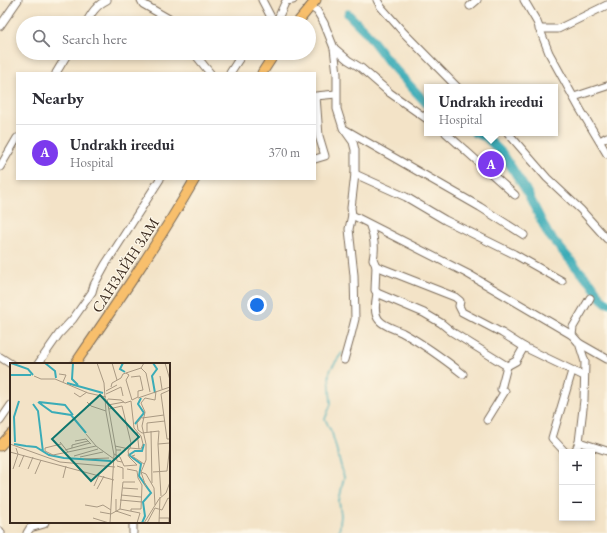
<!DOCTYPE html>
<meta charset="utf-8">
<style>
body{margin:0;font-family:"EB Garamond",serif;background:#f2f2f3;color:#2b2b33}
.controls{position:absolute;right:12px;bottom:12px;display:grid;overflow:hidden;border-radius:0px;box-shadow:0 2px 6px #0003}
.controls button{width:36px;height:36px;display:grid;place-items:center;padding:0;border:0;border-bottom:1px solid #e1e1e2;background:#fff;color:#2b2b33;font:20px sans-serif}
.you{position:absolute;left:257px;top:305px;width:14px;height:14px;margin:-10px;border:3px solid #fff;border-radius:50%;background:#1a73e8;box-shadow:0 0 0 6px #1a73e833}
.badge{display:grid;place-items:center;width:26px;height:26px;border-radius:50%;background:#7c3aed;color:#fff;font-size:13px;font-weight:700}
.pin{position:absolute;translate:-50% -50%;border:2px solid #fff;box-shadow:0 1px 4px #0006}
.popup{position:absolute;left:424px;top:84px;width:134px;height:52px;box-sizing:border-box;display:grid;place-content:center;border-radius:0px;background:#fff;filter:drop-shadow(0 1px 3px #0005);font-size:13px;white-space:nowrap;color:#7c7c81}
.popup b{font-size:15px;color:#2b2b33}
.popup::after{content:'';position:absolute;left:50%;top:100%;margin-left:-8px;border:8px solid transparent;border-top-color:#fff}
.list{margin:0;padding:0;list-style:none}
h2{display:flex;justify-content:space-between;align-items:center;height:52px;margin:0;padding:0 16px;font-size:17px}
h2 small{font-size:13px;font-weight:400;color:#7c7c81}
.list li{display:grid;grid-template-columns:26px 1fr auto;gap:12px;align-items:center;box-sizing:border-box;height:56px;padding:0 16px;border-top:1px solid #e1e1e2}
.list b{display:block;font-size:15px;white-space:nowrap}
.list p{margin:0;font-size:13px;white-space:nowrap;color:#7c7c81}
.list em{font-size:13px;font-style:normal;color:#7c7c81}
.icon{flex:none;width:22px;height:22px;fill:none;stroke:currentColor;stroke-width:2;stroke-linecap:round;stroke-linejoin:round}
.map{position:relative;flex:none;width:607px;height:533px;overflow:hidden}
.search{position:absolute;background:#fff;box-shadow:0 2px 6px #0003;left:16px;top:16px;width:300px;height:44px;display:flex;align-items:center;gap:10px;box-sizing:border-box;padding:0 14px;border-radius:22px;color:#7c7c81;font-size:15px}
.panel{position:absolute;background:#fff;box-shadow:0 2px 6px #0003;left:16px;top:72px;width:300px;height:108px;border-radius:0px}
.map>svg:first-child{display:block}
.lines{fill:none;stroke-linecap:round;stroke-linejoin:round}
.stream{stroke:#3bacb7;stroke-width:1.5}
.river{stroke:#3bacb7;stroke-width:9}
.minor-casing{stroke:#7b6b59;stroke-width:9}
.major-casing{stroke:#7b6b59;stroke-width:11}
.minor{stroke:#fff;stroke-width:7}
.major{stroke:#f8bf6c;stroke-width:9}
.labels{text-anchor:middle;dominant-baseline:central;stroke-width:3;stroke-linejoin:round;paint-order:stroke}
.street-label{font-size:15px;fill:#3b2a1e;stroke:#fcf5e5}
.inset-river{fill:none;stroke:#3bacb7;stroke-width:2}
.inset-road{fill:none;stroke:#a99983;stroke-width:1}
.view{fill:#0f766e;fill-opacity:0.15;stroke:#0f766e;stroke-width:2}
.inset-edge{fill:none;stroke:#3b2a1e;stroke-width:2}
</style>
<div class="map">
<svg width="607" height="533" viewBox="0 0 607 533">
<rect width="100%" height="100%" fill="#fcf5e5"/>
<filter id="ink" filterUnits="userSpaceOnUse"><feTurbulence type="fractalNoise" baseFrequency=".025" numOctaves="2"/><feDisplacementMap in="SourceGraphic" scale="8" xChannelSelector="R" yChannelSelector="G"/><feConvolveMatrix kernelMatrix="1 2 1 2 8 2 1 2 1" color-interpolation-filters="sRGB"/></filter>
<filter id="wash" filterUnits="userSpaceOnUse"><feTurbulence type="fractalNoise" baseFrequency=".012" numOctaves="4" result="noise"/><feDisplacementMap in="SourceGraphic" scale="16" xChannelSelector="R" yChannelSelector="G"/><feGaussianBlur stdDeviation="0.9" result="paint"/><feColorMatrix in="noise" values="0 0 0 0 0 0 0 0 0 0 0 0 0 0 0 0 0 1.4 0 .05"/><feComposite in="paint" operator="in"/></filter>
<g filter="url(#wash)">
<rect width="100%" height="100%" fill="#f3e3c7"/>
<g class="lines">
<!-- stream -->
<polyline class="stream" points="339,533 341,515 339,501 344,477 332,433 325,419 331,404 329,374 332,367 342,353"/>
<!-- river -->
<g class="river">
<polyline points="348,14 366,32 391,65 427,104"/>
<polyline points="475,133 486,137 503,154 526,190 548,234 577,268 591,283 601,298 607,303"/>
</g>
</g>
</g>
<g filter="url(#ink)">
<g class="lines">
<!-- minor casing -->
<g class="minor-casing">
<g id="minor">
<polyline points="141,0 143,4 176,23"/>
<polyline points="262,0 274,23"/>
<polyline points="377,0 381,7 404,33 457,87"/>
<polyline points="524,0 537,22 549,53 580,109 607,154"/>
<polyline points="470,6 477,0"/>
<polyline points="311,7 317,11 324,23 334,48 337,74 337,109 343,128 353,142 355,150 355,174 351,208 352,215 468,274 572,335 579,343 585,362 584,400 579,442 575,452"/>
<path d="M86,23C91,14 96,5 107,0"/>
<polyline points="276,23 284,5 286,1 293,0"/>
<polyline points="0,26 18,0"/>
<polyline points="539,29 558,29 607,5"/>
<polyline points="334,48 348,60 361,68 390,93 427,119"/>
<polyline points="194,53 210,73"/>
<polyline points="232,53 239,59 243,53"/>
<polyline points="56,73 68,53"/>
<polyline points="230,73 239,59"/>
<polyline points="574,97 607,86"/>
<polyline points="344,129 480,207 524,235"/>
<polyline points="446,133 515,195"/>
<polyline points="508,133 547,178 581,210 607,239"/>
<polyline points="600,141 607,137"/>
<polyline points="315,159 325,156 319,136 316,96 336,94"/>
<polyline points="0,167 17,138"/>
<polyline points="355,174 406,197 445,220 514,254 562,281"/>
<path d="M370,226C374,237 376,247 373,259L376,266L375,290L377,293C376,301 373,313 379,320C385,327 396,329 403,333C425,345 444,359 463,374"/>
<polyline points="376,266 455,297 460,301 459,306 462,312 502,333 524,347 584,376"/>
<polyline points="377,293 424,313 441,323 452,332 507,366 516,361 524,347"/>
<polyline points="572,335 573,327 590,298"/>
<polyline points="579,343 607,359"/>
<polyline points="0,357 11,364"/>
<polyline points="344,360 351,335 355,319 354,275 349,229 352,215"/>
<polyline points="38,364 59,334 73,319 92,292 94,285 105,265 160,179"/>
<polyline points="487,420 505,391 501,389 507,366"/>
<polyline points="0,421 11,405"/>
<polyline points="579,442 607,451"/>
<polyline points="565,452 552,438 572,371"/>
<polyline points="0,531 1,533"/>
<polyline points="27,533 30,528 44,524 45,522"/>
<polyline points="133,533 133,522"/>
</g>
</g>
<!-- major casing -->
<g class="major-casing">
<g id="major">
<polyline points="297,23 316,0"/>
<polyline points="262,73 275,53"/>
<path d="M75,364C117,303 158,243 195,179"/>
<polyline points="0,446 11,434"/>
</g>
</g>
<!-- minor -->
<use href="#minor" class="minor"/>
<!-- major -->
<use href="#major" class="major"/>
</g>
</g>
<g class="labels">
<!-- street labels -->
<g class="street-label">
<text transform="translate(125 265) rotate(-57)">САНЗАЙН ЗАМ</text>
</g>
</g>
<!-- overview -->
<g transform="translate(10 363)">
<rect width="160" height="160" fill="#f3e3c7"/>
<path class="inset-river" d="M1,0L18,6L23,12M35,0L45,8L46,15M63,0L62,16L68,22M113,0L110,6L115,9M143,0L147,6L142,13L145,30M0,12H21M57,20L93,30M28,39L42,49L61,52L76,70M29,39L55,42L63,52M23,41L28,48L33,89M125,61L134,50L128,41L131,35M5,79L4,54L9,38M4,81L16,83M16,83L26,84L39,92L54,95L101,98M132,160L135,153L133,139L141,130L129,113L131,101L119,92L125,88H132L134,81"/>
<path class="inset-road" d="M87,0L94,20L96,49L104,92L100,160M102,0L107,17M134,0L131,5L136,10L140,29M155,0L160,17M116,10L119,12L116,17L122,37M49,11L56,12L53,19M24,13L31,16H45L78,30L96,34M150,13L152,26M121,14L130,13L133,27L128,28V34L122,37M101,24L102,20L111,15L113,11L131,5M160,27L151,31L157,76H160M96,28L107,22M64,30L70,34L77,29M96,31L111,24L113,33M128,35L160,24M97,36L106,87M98,36L111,37L115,40L121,38L124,65L131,73L133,81L131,86L120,85L118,88L119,94L127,102L114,103L110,94L104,91M77,39L81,43L96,48M98,42L114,39M99,46L112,43L121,80L120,85M132,54L127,60L128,67L132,70L149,68L148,81L151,133M132,55L154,52M141,68L142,120M127,69L129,86M137,69V60L155,58M76,71L86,83M65,78L76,76L81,81M50,79L58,89L86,83L104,96M0,81L50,99L105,104M51,81L35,85V88L43,92L58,89M148,81L160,80M105,83L119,86M62,85V82L78,78M55,87L80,80M111,87H106V92L107,98L112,99M0,89L104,117M125,92L122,93L134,101M64,93L88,86M70,94L93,89M74,96L99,95M107,103L113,105V116M9,104L14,92M3,106L8,91L6,85M18,106L23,94M117,106L127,108L128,115L132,122L131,146H121V148M131,109L136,124M143,109L157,108L160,82M25,111L31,97M53,115L56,103M84,123L89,112M113,125L128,126M87,126L94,113M111,132L131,134M110,137L132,139M75,142L87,144L93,142L101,147M145,142L144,125L136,111L131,109L136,97V81L132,63L135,49L131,40L135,35L145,37L146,28M110,146L130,150L127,160M106,148L121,153M90,149L101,151L110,146L113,119H125M106,149V136M83,155L99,160M149,155H159V160M134,160L149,136L156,130L160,119M137,160L145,145L152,147L158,135L160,136M149,160L150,134"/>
<path class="view" d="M90,32L129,74L81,118L42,76Z"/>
<rect width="160" height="160" class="inset-edge"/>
</g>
</svg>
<div class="controls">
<button>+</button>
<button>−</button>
</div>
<div class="you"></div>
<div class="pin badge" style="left:491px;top:164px">A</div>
<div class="popup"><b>Undrakh ireedui</b>Hospital</div>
<div class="search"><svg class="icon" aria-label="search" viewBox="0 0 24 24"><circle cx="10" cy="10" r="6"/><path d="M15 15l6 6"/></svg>Search here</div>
<section class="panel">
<h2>Nearby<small></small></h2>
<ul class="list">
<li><span class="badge">A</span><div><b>Undrakh ireedui</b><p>Hospital</p></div><em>370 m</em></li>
</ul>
</section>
</div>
